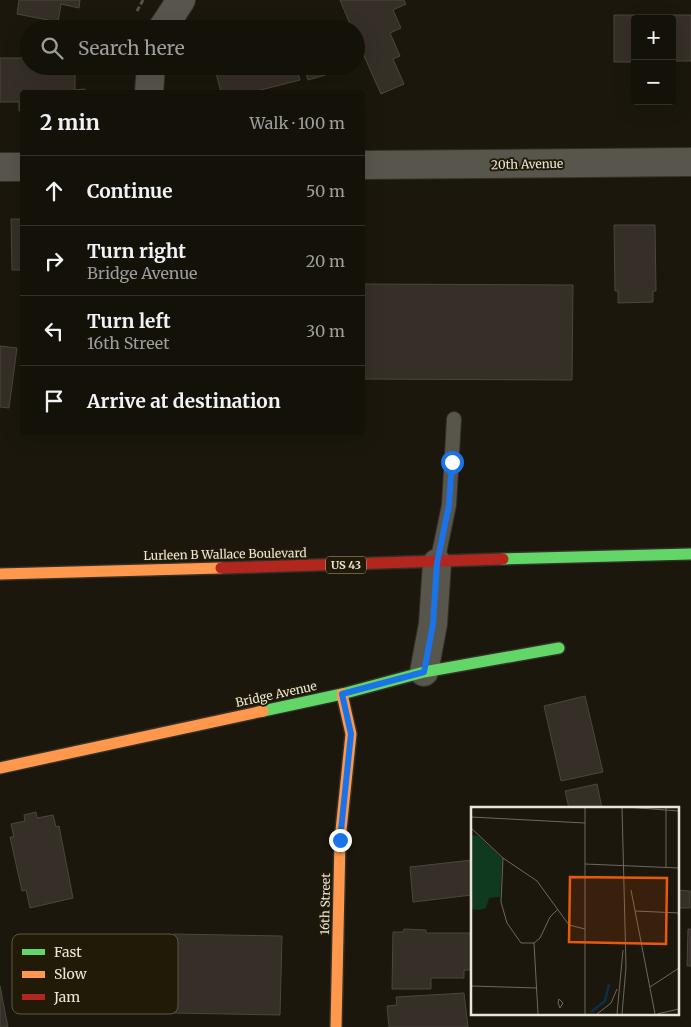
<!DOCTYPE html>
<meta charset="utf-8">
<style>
body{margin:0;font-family:Merriweather,serif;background:#211f17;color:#f1f3f6}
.controls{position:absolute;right:15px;top:15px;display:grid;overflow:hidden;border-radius:5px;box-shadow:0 5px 20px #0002}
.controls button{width:45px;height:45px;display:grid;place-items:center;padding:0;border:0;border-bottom:1px solid #33312a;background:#141109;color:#f1f3f6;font:25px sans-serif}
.stop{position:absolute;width:15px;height:15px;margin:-11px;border:4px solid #1a73e8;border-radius:50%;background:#fff}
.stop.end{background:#1a73e8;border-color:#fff;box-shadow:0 1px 5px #0008}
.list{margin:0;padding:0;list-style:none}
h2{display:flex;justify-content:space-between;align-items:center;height:65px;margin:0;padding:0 20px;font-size:21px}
h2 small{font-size:16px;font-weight:400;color:#9d9d9c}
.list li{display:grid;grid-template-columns:32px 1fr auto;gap:15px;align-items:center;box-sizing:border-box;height:70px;padding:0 20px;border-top:1px solid #33312a}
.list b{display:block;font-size:19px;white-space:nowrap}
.list p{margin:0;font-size:16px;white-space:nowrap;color:#9d9d9c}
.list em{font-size:16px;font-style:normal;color:#9d9d9c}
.icon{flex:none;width:28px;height:28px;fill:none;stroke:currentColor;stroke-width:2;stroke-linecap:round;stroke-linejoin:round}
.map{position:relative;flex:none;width:691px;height:1027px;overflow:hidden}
.search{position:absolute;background:#141109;box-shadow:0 5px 20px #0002;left:20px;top:20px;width:345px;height:55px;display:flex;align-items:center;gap:12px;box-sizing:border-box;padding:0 18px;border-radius:28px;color:#9d9d9c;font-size:19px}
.panel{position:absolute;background:#141109;box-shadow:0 5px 20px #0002;left:20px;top:90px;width:345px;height:345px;border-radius:5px}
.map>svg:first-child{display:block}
.building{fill:#352f27;stroke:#4c463f}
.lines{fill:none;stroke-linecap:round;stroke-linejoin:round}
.lane-casing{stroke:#333029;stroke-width:16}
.street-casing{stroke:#333029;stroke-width:30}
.fast-casing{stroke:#333029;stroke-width:14}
.slow-casing{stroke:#333029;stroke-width:14}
.jam-casing{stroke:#333029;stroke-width:14}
.path{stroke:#56524b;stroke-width:3;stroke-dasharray:5 2.5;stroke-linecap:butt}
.lane{stroke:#58554d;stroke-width:14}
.street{stroke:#58554d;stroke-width:28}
.fast{stroke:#63d668;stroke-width:11}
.slow{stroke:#ff974d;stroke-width:11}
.jam{stroke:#b3261e;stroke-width:11}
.route{stroke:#1a73e8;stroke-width:6}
.labels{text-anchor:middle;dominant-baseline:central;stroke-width:4;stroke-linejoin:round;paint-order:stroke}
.shield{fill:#211a06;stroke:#aea89a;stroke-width:1}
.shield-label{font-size:11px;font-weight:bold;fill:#eae5d9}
.street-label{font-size:12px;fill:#eae5d9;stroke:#211a06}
.inset-river{fill:none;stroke:#0a304b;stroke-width:2.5}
.inset-road{fill:none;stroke:#6e695e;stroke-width:1}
.view{fill:#e8590c;fill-opacity:0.15;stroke:#e8590c;stroke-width:2.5}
.inset-edge{fill:none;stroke:#eae5d9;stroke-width:2.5}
.key{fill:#211a06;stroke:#5d5745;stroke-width:1}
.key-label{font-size:14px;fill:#eae5d9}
</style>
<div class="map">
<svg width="691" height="1027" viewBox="0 0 691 1027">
<rect width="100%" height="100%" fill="#1b170c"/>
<!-- building -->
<g class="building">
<polygon points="19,0 80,0 79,8 61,4 58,22 17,14"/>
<polygon points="340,0 404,0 406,4 393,10 401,28 390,33 400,56 393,59 404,84 381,94 356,38 356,29 352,29"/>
<polygon points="614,15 691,15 691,61 672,61 672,19 635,19 635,62 614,62"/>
<polygon points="0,58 29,58 29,66 75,66 75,90 85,89 85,92 22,92 22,111 19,111 19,102 0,102"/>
<polygon points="214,66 296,66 300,80 253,92 221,92"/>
<polygon points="304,66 334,66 336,72 308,80"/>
<polygon points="11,219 22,219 22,270 12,270"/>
<polygon points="614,225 655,225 656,291 653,291 653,302 618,303 618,291 615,291"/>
<polygon points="362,284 573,285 572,380 362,379"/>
<polygon points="0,346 17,348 9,408 0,407"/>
<polygon points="585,696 603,772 561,781 544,706"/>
<polygon points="597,784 602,808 569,808 565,791"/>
<polygon points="36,812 37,818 53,815 56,827 59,826 73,898 30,908 26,890 22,891 10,837 14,837 11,824 25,821 24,815"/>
<polygon points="472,860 472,895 413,902 410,867"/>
<polygon points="677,890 690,891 690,908 677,908"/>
<polygon points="404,929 426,930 426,933 472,933 472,970 464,970 464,978 431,978 431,989 392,989 393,932 403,932"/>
<polygon points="688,929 691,929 691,966 687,966"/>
<polygon points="174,934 282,936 280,1015 173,1013"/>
<polygon points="0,986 8,1027 0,1027"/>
<polygon points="464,993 468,1027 389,1027 387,1006 397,1005 396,997"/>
</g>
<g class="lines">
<!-- lane casing -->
<g class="lane-casing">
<polyline id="lane" points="437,563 449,505 454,419"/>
</g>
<!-- street casing -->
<g class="street-casing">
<g id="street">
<polyline points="162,29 181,0"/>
<polyline points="149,92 151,66"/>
<polyline points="362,165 691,162"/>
<polyline points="0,167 22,167"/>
<polyline points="424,672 433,624 437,563"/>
</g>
</g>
<!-- fast casing -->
<g class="fast-casing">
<g id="fast">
<polyline points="503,559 691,554"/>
<polyline points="263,711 342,694 424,672 559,648"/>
</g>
</g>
<!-- slow casing -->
<g class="slow-casing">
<g id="slow">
<polyline points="0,574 221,568"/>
<polyline points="0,768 263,711"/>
<polyline points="336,1027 340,840 351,734 342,694"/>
</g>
</g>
<!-- jam casing -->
<g class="jam-casing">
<polyline id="jam" points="221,568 503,559"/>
</g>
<!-- path -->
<polyline class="path" points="137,11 143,0"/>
<!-- lane -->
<use href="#lane" class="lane"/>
<!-- street -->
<use href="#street" class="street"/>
<!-- fast -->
<use href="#fast" class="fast"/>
<!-- slow -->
<use href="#slow" class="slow"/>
<!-- jam -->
<use href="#jam" class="jam"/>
</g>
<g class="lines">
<!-- route -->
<polyline class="route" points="340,840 351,734 342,694 424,672 433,624 437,563 449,505 452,462"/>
</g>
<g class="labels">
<!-- shield labels -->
<rect class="shield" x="326" y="556.5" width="40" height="17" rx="4"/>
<g class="shield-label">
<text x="346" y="565">US 43</text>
</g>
<!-- street labels -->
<g class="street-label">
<text transform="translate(527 164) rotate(-1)">20th Avenue</text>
<text transform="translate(225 554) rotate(-1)">Lurleen B Wallace Boulevard</text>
<text transform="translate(276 694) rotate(-12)">Bridge Avenue</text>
<text transform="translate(325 904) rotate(-89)">16th Street</text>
</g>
</g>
<!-- overview -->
<g transform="translate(471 807)">
<rect width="208" height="208" fill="#1b170c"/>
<path d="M0,28L7,29L31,51L29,90L18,91L15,101L9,103L0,102Z" fill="#0f3a20"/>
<path class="inset-river" d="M120,205L134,194L138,177"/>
<path class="inset-road" d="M151,0L155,160L151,207M155,0L208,4M195,0V60M0,10L114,16M0,21L32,51L66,74L98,118L114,122M32,51L30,95L36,116L50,136H63L69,131L79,110L87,102M114,57L208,61M160,83L184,207M164,104L208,106M63,136L67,207M0,179L66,181M179,180L208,161M88,192L92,196L89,201L87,196ZM114,207V0M126,207L140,196L146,182M146,207L152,143M186,207L208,202"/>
<path class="view" d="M99,70L196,71L195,137L98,135Z"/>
<rect width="208" height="208" class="inset-edge"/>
</g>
<!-- legend -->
<rect x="12" y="934" width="166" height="80" rx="8" class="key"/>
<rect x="22" y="949" width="23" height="6" fill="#63d668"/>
<rect x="22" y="971" width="23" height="7" fill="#ff974d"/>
<rect x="22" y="994" width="23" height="6" fill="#b3261e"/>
<g class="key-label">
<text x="54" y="957">Fast</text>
<text x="54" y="979">Slow</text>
<text x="54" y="1002">Jam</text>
</g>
</svg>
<div class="controls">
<button>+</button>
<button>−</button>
</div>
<div class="stop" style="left:452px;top:462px"></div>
<div class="stop end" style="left:340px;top:840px"></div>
<div class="search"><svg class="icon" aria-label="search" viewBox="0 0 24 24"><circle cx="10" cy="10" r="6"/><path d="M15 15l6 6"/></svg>Search here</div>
<section class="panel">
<h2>2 min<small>Walk · 100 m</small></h2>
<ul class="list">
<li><svg class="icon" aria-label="ahead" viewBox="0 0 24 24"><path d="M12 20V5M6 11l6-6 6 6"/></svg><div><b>Continue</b></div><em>50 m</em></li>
<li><svg class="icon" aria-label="right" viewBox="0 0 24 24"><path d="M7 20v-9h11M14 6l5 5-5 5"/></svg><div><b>Turn right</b><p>Bridge Avenue</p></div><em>20 m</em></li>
<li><svg class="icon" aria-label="left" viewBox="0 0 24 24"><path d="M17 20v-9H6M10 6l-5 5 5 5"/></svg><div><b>Turn left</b><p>16th Street</p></div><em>30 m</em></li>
<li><svg class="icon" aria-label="arrive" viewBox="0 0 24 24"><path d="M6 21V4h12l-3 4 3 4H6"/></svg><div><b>Arrive at destination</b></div></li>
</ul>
</section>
</div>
